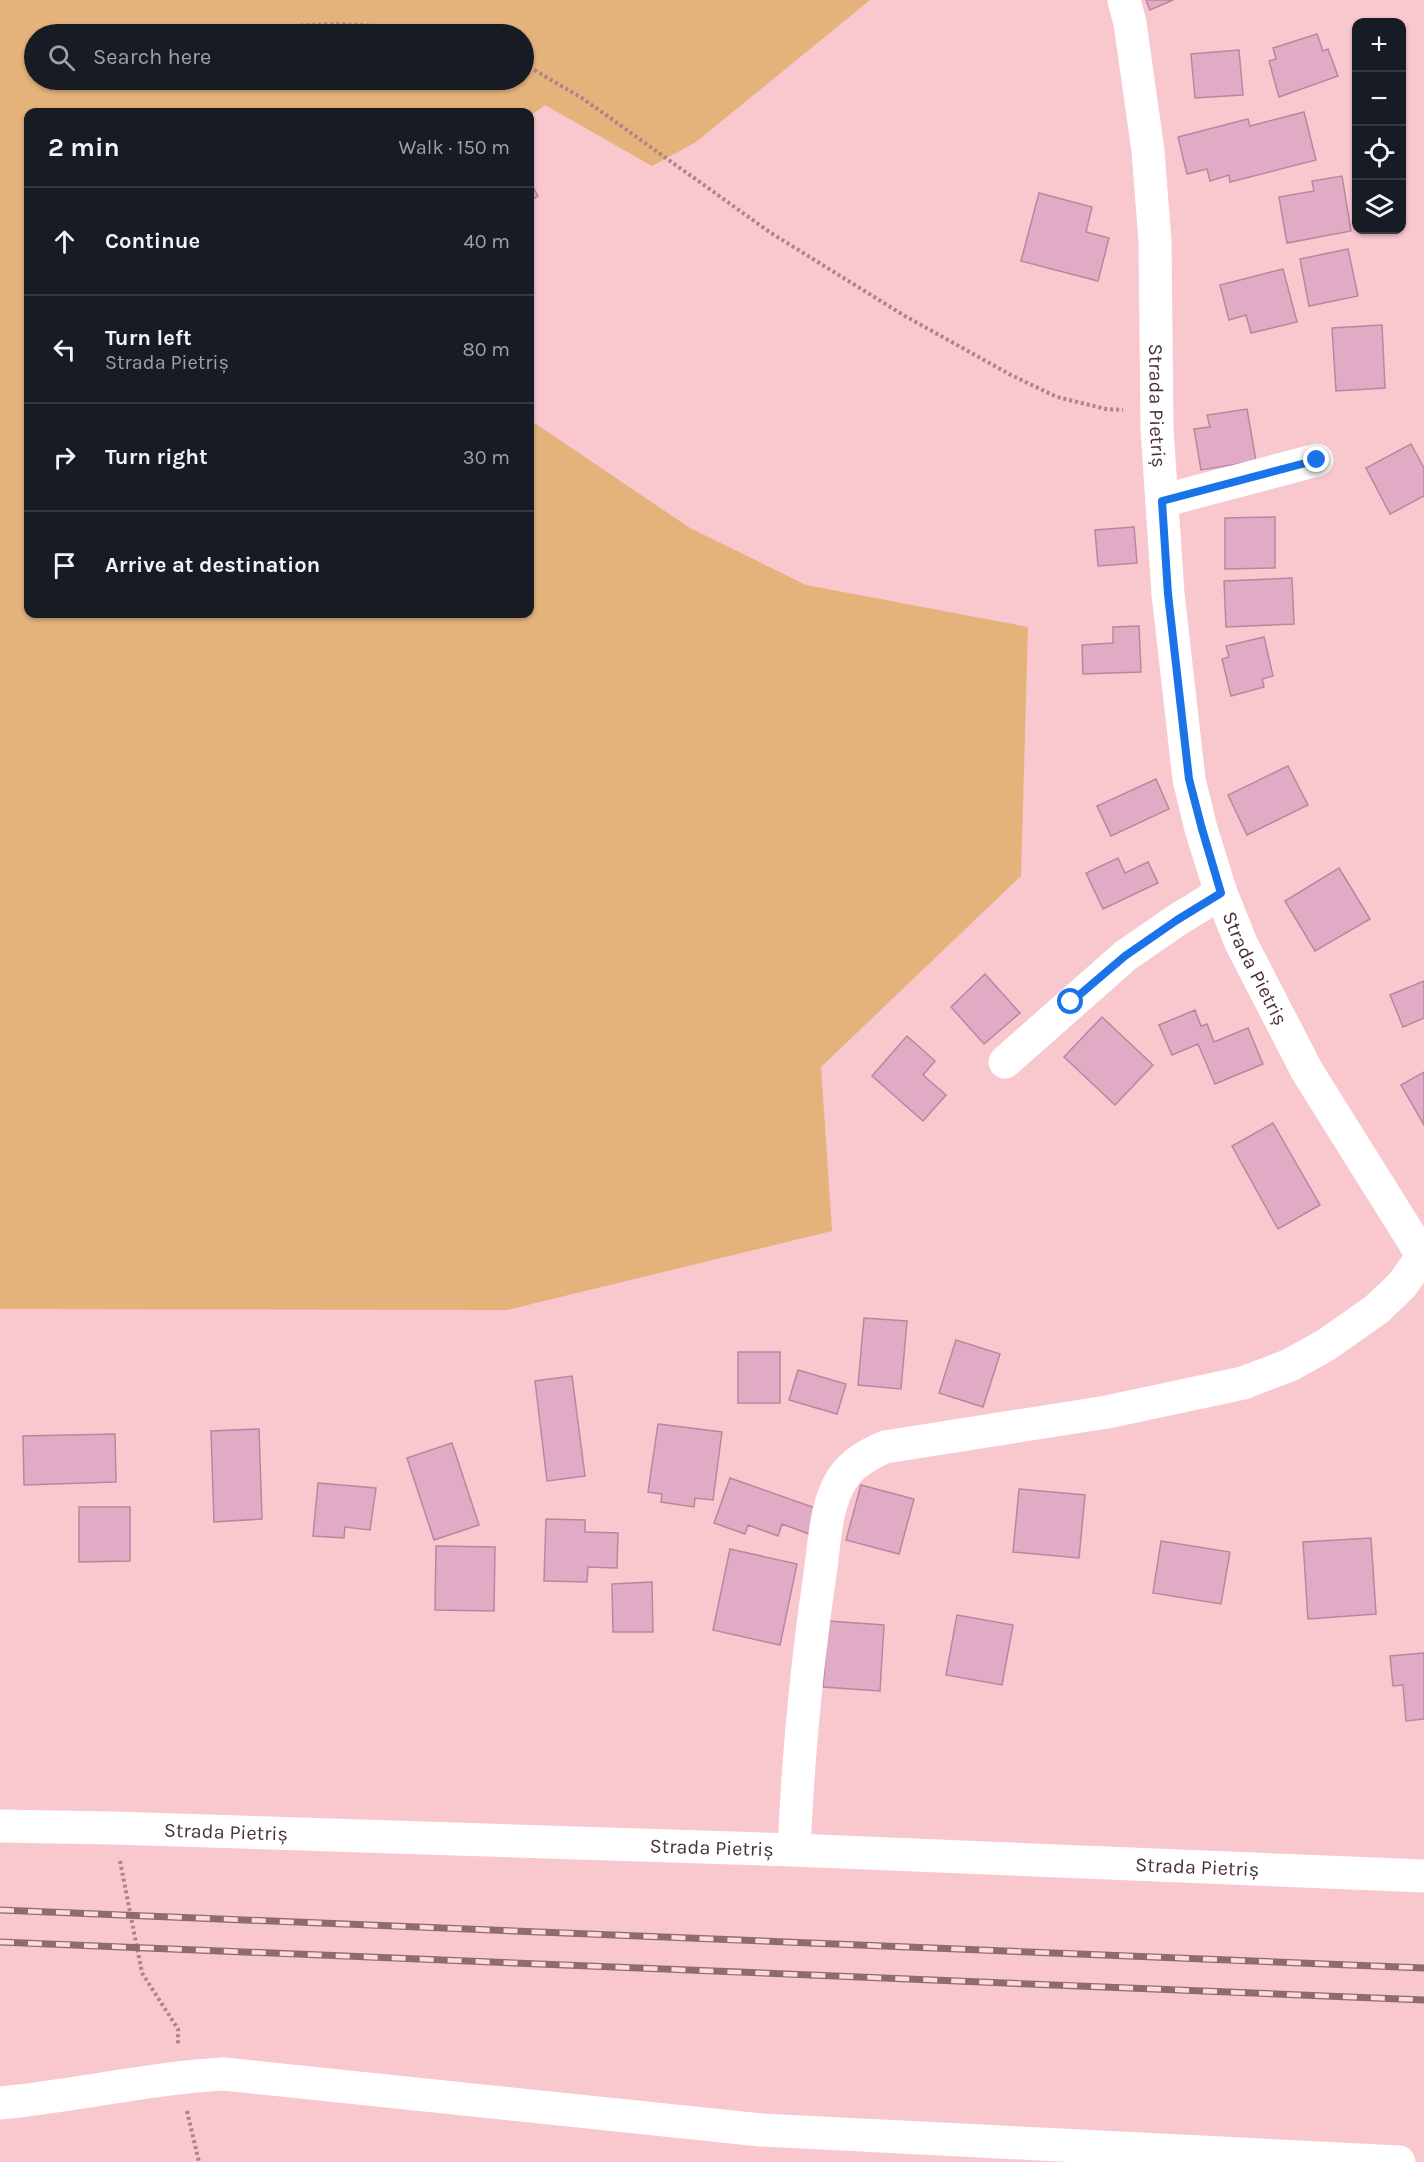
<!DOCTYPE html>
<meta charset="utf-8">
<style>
body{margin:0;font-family:Karla,sans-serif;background:#242831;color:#f1f3f6}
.controls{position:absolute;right:18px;top:18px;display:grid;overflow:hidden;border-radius:12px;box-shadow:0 2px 4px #0004}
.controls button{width:54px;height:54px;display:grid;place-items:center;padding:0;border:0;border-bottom:2px solid #363941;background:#171b24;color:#f1f3f6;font:30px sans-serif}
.stop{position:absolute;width:18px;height:18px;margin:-14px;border:4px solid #1a73e8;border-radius:50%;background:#fff}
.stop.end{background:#1a73e8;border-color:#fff;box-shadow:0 2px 6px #0008}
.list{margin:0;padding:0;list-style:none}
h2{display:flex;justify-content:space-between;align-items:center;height:78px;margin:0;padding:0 24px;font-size:26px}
h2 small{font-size:20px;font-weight:400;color:#9ea1a6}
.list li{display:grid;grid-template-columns:39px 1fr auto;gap:18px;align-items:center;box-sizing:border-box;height:108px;padding:0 24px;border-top:2px solid #363941}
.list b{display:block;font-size:22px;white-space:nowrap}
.list p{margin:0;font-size:20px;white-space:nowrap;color:#9ea1a6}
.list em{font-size:20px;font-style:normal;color:#9ea1a6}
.icon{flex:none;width:33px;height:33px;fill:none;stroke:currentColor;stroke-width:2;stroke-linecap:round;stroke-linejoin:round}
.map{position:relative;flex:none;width:1424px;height:2162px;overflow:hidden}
.search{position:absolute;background:#171b24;box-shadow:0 2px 4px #0004;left:24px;top:24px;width:510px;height:66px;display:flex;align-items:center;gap:15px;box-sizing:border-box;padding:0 21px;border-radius:33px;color:#9ea1a6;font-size:22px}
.panel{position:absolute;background:#171b24;box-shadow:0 2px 4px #0004;left:24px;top:108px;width:510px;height:510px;border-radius:12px}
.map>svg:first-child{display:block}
.green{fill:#e4b27b;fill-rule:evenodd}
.building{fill:#e2abc5;stroke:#ba869f;stroke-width:1.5}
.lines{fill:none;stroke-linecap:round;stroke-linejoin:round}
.path{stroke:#ab858a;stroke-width:4;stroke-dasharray:3 3;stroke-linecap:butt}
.minor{stroke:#fff;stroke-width:33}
.major{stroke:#fff;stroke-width:33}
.rail-casing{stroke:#8e6b71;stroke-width:7}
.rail{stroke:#fed8dd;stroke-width:4.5;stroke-dasharray:14;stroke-linecap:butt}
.route{stroke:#1a73e8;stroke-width:8}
.labels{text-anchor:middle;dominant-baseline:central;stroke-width:6;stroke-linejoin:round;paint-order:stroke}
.street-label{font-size:20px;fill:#4b3236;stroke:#fed8dd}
</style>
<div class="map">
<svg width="1424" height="2162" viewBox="0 0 1424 2162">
<rect width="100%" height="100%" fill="#f9c7ce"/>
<!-- green -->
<path class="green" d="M0,0H870L696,142L652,166L545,105L530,116V112H28V614H530V420L690,528L806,585L1028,627L1021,876L821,1067L832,1231L507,1310L0,1309ZM34,34H524V80H34Z"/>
<!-- building -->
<g class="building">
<polygon points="1146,0 1173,0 1150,10"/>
<polygon points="1317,34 1323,51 1328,49 1338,76 1279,97 1269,61 1276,59 1273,48"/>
<polygon points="1239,50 1243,95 1195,98 1191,54"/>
<polygon points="1304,112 1316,160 1230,182 1229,175 1210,181 1207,169 1187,174 1178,137 1248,119 1250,126"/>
<polygon points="1342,176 1351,231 1287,243 1279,197 1314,191 1312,181"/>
<polygon points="530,182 538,196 530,201"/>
<polygon points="1039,193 1092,207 1086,232 1109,238 1098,281 1021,261"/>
<polygon points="1348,249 1358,296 1309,306 1300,259"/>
<polygon points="1283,269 1297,322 1251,333 1246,315 1229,320 1220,285"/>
<polygon points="1382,325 1385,388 1336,391 1332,328"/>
<polygon points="1247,409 1256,461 1201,470 1194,429 1210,427 1207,415"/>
<polygon points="1411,444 1424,468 1424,496 1390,514 1366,468"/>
<polygon points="1275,517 1275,568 1225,569 1225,518"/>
<polygon points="1134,527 1137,563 1098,566 1095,530"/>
<polygon points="1292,578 1294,624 1226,627 1224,581"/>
<polygon points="1139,626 1141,672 1083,674 1082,645 1113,643 1113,627"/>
<polygon points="1264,637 1273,676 1262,679 1264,687 1231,696 1222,659 1229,657 1226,646"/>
<polygon points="1288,766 1308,805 1247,835 1228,795"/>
<polygon points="1156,779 1169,809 1111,836 1097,806"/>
<polygon points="1118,858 1125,873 1148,862 1158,883 1103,909 1086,873"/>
<polygon points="1339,868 1370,919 1315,951 1285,901"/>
<polygon points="985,974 1020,1013 984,1044 951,1007"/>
<polygon points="1424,981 1424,1018 1403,1027 1390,995"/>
<polygon points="1195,1010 1201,1026 1207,1024 1214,1042 1248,1028 1263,1064 1215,1084 1198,1044 1172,1055 1159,1025"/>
<polygon points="1102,1017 1153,1065 1115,1105 1064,1057"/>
<polygon points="907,1036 935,1061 923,1075 946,1095 923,1121 872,1076"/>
<polygon points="1424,1072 1424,1125 1401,1085"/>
<polygon points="1273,1123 1320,1205 1278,1229 1232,1146"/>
<polygon points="864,1318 907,1321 901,1389 858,1385"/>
<polygon points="956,1340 1000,1354 983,1407 939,1393"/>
<rect x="738" y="1352" width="42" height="51"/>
<polygon points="798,1370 846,1384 837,1414 789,1400"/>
<polygon points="572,1376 585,1476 547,1481 535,1381"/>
<polygon points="658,1424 722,1432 713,1500 695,1498 694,1507 661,1502 662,1494 648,1492"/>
<polygon points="259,1429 262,1519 214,1522 211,1431"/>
<polygon points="115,1434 116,1482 24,1485 23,1436"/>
<polygon points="452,1443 479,1525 434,1540 407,1458"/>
<polygon points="730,1478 818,1509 809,1534 782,1524 778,1536 748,1525 745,1534 714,1523"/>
<polygon points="318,1483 376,1488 370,1530 345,1527 344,1538 313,1536"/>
<polygon points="861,1485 914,1499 899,1554 846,1540"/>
<polygon points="1019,1489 1085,1495 1079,1558 1013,1552"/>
<polygon points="79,1507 130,1507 130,1561 79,1562"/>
<polygon points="546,1519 585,1520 585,1532 618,1533 617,1568 588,1567 587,1582 544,1581"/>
<polygon points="1371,1538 1376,1614 1308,1619 1303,1542"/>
<polygon points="1161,1541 1230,1552 1221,1604 1153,1593"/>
<polygon points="436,1546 495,1547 494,1611 435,1610"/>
<polygon points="730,1549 797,1564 780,1645 713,1630"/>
<polygon points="652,1582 653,1632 613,1632 612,1584"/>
<polygon points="957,1615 1013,1625 1002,1685 946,1675"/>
<polygon points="828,1621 884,1625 880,1691 823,1687"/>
<polygon points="1424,1653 1424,1719 1406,1721 1403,1685 1393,1686 1390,1656"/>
</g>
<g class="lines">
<!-- path -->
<g class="path">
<path d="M241,34C296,21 374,21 429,34"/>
<polyline points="524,64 582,98 771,233 905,316 1011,375 1057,397 1106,409 1123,410"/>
<polyline points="120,1861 142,1973 178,2029 178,2045"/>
<polyline points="187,2111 199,2162"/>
</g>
<!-- minor -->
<g class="minor">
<path id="s1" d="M1124,0L1130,23L1148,151L1155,241L1157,429L1168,594L1189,779L1201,829L1221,893L1241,943L1307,1071L1424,1258"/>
<polyline points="1162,501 1317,460"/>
<polyline points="1005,1062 1125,956 1177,920 1221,893"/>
<path d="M794,1850C798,1755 807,1661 821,1567C825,1538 826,1504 842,1479C852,1463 869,1454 885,1447L1107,1412L1243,1383L1290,1365L1326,1345L1377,1309L1402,1285L1424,1254"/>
<path d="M0,2103C75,2096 149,2078 224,2074L761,2130L1399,2162"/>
</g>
<!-- major -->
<path class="major" id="s2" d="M0,1826L114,1828L794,1850L1424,1876"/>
<!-- rail casing -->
<g class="rail-casing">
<g id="rail">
<polyline points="0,1910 1424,1968"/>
<polyline points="0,1942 1424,2000"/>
</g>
</g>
<!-- rail -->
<use href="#rail" class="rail"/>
</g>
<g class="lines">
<!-- route -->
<polyline class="route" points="1071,1002 1125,956 1177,920 1221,893 1202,829 1189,779 1168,594 1162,501 1317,460"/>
</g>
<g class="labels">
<!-- street labels -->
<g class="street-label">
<text stroke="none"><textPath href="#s1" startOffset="408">Strada Pietriș</textPath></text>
<text stroke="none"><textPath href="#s1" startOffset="984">Strada Pietriș</textPath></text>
<text stroke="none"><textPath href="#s2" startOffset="226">Strada Pietriș</textPath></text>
<text stroke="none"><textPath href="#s2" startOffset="712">Strada Pietriș</textPath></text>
<text stroke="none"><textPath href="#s2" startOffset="1198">Strada Pietriș</textPath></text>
</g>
</g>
</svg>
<div class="controls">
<button>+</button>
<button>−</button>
<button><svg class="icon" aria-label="locate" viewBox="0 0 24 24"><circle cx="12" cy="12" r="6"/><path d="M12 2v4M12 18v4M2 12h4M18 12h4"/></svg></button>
<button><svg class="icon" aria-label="layers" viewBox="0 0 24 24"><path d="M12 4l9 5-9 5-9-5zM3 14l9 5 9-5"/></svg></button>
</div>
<div class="stop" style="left:1071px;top:1002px"></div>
<div class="stop end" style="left:1317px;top:460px"></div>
<div class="search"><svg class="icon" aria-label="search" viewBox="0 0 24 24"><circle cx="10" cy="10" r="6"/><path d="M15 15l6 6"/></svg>Search here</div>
<section class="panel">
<h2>2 min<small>Walk · 150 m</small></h2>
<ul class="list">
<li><svg class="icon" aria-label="ahead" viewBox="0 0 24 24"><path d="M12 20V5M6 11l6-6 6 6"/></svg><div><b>Continue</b></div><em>40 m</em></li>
<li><svg class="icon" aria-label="left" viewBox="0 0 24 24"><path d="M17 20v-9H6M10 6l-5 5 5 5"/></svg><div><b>Turn left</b><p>Strada Pietriș</p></div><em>80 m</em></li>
<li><svg class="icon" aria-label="right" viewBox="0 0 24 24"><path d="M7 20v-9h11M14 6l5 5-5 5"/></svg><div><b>Turn right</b></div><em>30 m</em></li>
<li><svg class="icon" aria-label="arrive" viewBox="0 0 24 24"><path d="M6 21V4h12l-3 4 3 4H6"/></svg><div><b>Arrive at destination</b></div></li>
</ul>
</section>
</div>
